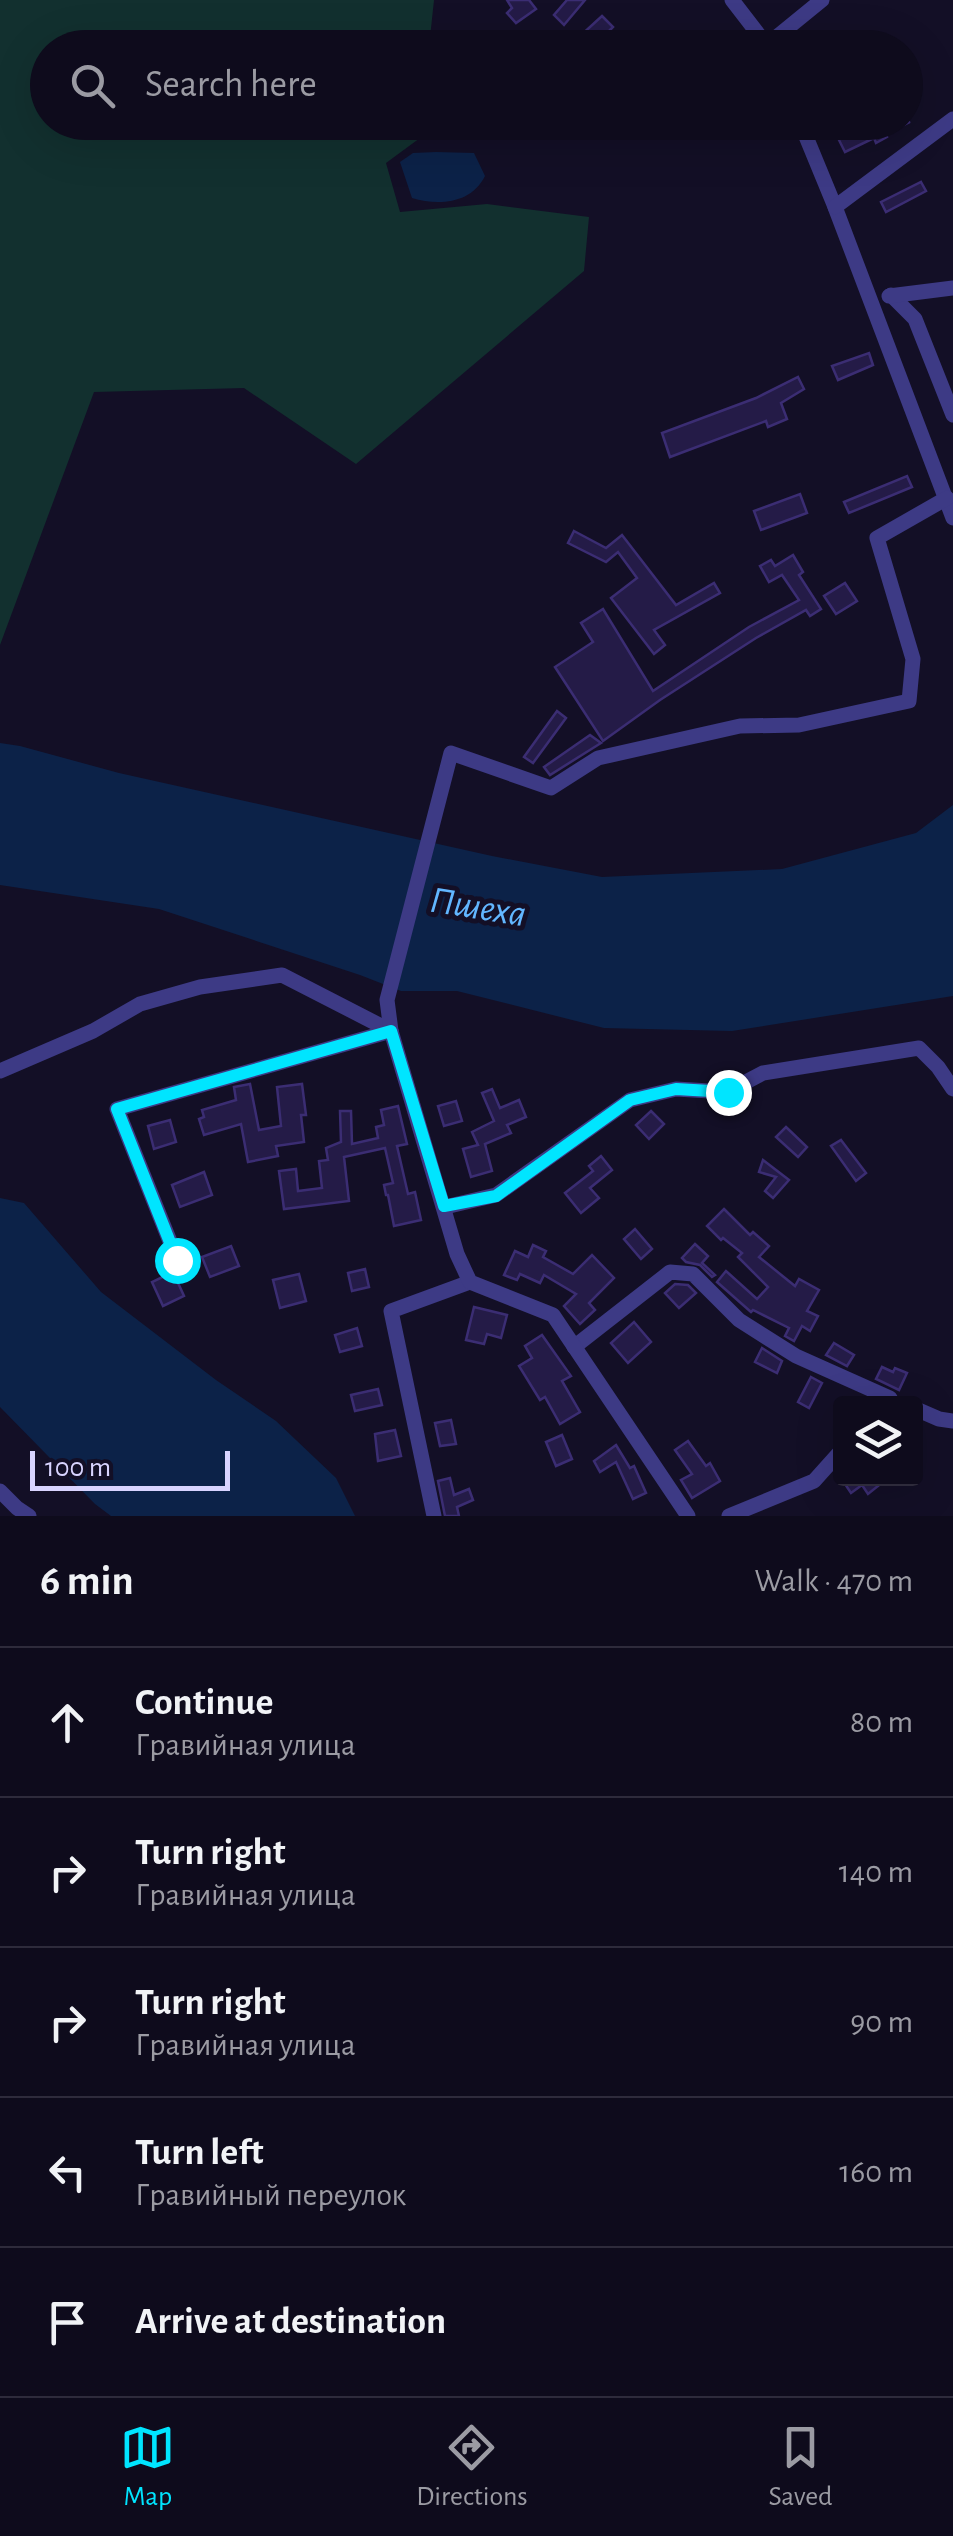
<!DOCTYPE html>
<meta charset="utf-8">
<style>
body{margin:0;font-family:"Alegreya Sans",sans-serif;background:#1c1929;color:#f1f3f6}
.controls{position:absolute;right:30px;bottom:30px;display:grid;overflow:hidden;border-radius:10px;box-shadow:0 10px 40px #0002}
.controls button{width:90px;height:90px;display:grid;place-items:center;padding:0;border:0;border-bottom:2px solid #2e2b3b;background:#0e0b1c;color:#f1f3f6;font:50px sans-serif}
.scale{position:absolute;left:30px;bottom:25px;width:200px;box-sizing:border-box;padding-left:10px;border:5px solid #d9d4ff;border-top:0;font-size:28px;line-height:35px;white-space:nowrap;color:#d9d4ff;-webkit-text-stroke:8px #130f26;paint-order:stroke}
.stop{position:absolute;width:30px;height:30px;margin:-22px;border:8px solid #00e5ff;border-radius:50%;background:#fff}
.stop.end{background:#00e5ff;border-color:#fff;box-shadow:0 2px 10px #0008}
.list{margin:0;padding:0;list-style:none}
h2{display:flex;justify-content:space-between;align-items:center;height:130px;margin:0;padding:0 40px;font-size:42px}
h2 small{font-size:32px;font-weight:400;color:#9b9ba3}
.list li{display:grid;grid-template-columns:65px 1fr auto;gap:30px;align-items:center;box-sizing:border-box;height:150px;padding:0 40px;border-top:2px solid #2e2b3b}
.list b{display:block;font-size:38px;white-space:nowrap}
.list p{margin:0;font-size:32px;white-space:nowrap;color:#9b9ba3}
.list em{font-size:32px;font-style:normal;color:#9b9ba3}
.icon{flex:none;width:55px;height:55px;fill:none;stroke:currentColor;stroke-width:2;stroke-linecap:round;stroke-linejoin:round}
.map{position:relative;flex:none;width:953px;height:1516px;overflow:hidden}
.search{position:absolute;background:#0e0b1c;box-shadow:0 10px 40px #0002;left:30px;right:30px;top:30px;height:110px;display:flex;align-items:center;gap:25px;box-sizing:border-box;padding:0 35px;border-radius:55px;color:#9b9ba3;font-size:38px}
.sheet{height:880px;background:#0e0b1c}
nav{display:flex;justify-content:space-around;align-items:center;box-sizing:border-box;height:140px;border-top:2px solid #2e2b3b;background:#0e0b1c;font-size:28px;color:#9b9ba3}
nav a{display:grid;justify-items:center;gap:5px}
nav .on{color:#00e5ff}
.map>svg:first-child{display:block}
.green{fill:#12302f}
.water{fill:#0c2248}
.building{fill:#241b47;stroke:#3b2d73;stroke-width:2.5}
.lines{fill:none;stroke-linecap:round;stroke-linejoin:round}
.minor{stroke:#3d3a85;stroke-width:15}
.route{stroke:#00e5ff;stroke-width:12}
.labels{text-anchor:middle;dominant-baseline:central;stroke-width:10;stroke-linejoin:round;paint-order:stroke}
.water-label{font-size:38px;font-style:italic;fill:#62b6ff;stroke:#130f26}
</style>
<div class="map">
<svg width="953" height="1516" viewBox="0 0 953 1516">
<rect width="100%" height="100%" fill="#130f26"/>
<!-- green -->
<polygon class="green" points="0,0 434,0 429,47 48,48 48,122 476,123 489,139 420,138 386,163 400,212 487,204 589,217 584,271 356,464 244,388 94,392 0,645"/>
<!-- water -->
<g class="water">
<path d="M436,152L474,153L485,176C471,204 438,206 412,198L400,162L413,153Z"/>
<polygon points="0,743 20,746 119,773 492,856 602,877 782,869 916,833 953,805 953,996 732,1031 604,1028 457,991 401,991 360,975 159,909 0,885"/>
<polygon points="0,1198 24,1203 101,1292 216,1380 276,1421 336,1478 355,1516 111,1516 95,1504 0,1407"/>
</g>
<!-- building -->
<g class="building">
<polygon points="507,0 529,0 536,9 516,23 507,13 512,8"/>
<polygon points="567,0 585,0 564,25 554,15"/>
<polygon points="602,16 613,27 600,40 607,48 567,48"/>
<polygon points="882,122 910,122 886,134 887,137 876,143 874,138 845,152 838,138 852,132 854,137"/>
<polygon points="921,182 926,191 886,212 881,202"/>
<polygon points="869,353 873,365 838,380 832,366"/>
<polygon points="798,377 804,389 781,403 787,419 768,427 766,421 670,457 662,433 756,398"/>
<polygon points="907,476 912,487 849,513 844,502"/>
<polygon points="800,494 807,513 761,530 754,511"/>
<polygon points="574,531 606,548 622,535 676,605 714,583 720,593 654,630 665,645 654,654 611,598 637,578 618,552 606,562 568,543"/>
<polygon points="793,555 803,572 799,575 821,609 810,616 806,610 756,638 660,700 603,741 555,667 593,642 581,623 603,609 653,691 749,627 799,600 782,575 769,582 760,566 771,560 775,566"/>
<polygon points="845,583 857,601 836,614 824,596"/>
<polygon points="557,711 566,718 533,763 524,757"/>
<polygon points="590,735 601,743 550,775 544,767"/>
<polygon points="250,1084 259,1130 281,1126 277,1087 302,1084 306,1115 301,1115 304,1142 276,1146 278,1156 248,1162 241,1124 204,1135 199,1119 204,1117 202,1110 236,1100 234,1087"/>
<polygon points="492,1089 500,1108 519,1100 526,1117 507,1125 511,1133 485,1144 492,1171 471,1177 463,1149 478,1145 472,1132 494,1121 482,1093"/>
<polygon points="456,1101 462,1121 444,1126 438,1106"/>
<polygon points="398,1106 407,1144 397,1146 408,1194 415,1192 421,1220 394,1226 388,1195 386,1195 384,1185 393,1183 385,1148 344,1157 349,1201 284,1209 279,1171 296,1169 298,1191 322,1188 319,1161 328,1160 326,1148 341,1142 340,1111 351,1111 352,1144 378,1138 376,1127 384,1125 381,1110"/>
<polygon points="651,1111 664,1124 649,1139 636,1125"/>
<polygon points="170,1120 176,1142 154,1149 148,1126"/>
<polygon points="786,1127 807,1147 798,1157 776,1137"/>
<polygon points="841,1140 866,1173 856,1181 831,1146"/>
<polygon points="601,1156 612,1170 590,1188 599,1198 581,1213 565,1193 593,1171 589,1166"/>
<polygon points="763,1160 789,1180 773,1198 765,1191 776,1177 759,1172"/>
<polygon points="204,1172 212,1195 180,1207 172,1185"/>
<polygon points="724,1209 750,1235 753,1232 769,1246 759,1257 795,1286 799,1279 819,1290 807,1311 818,1316 810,1331 802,1326 794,1341 785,1336 789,1328 753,1310 751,1312 717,1282 726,1271 757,1299 768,1287 738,1257 742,1253 723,1238 721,1240 707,1226"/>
<polygon points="635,1229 652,1249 641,1259 624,1239"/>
<polygon points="695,1244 708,1256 702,1263 715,1275 712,1277 700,1265 686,1262 682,1258"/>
<polygon points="533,1245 546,1251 543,1257 573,1274 592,1255 614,1278 589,1303 595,1310 580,1324 564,1306 576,1294 544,1275 540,1283 520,1274 517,1280 504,1275 515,1251 528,1257"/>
<polygon points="231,1246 239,1266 210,1277 202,1257"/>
<polygon points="365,1269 369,1287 352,1291 348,1273"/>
<polygon points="173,1272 184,1296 163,1306 152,1282"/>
<polygon points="299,1274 306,1301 280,1308 273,1280"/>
<polygon points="675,1284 688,1285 696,1293 679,1308 665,1293"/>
<polygon points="474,1307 507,1315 501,1338 487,1334 484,1344 466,1340"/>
<polygon points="634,1322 651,1342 628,1363 611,1343"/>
<polygon points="357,1328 362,1346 340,1352 335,1335"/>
<polygon points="542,1335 571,1376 562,1381 580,1412 560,1424 545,1397 540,1400 519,1366 532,1358 525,1346"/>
<polygon points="834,1343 854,1355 847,1366 826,1355"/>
<polygon points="762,1348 782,1361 777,1373 755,1362"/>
<polygon points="882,1367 893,1372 895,1368 907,1373 899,1390 876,1379"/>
<polygon points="811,1377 822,1383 809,1408 798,1402"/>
<polygon points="378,1389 382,1405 355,1411 351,1395"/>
<polygon points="451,1420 456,1444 440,1446 435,1423"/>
<polygon points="395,1430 401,1456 378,1461 375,1434"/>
<polygon points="562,1435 572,1459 556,1466 546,1442"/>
<polygon points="688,1441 706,1466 710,1463 720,1481 692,1498 681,1480 692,1474 675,1450"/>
<polygon points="616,1445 630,1468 634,1466 646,1493 633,1499 616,1462 600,1472 594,1461"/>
<polygon points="450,1478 454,1495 469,1489 473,1500 457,1507 459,1516 445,1516 438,1481"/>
<polygon points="841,1478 888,1478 868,1494 862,1485 851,1493"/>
</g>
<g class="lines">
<!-- minor -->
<g class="minor">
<polyline points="732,0 769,48"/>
<polyline points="768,44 822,0"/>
<polyline points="800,122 835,207 953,518"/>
<polyline points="835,207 953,119"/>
<polyline points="891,295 915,319 953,415"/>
<polyline points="889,296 953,288"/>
<polyline points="0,1071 93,1031 140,1004 200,987 282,975 391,1031"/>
<polyline points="445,1207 496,1195 630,1100 676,1089 727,1092 763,1073 919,1048 938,1067 953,1089"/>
<polyline points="177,1259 117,1109 391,1031"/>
<polyline points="574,1347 670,1272 693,1274 739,1320 796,1356 890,1398"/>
<polyline points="916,1409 939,1419 953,1421"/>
<polyline points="0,1491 17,1508 29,1516"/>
<polyline points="434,1516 391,1311 470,1282"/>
<polyline points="688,1516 553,1315 470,1282 457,1254 391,1031 387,1000 451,753 551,788 598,758 740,726 799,725 909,701 913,659 877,538 947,498"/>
<polyline points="729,1516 814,1481 840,1452"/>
</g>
</g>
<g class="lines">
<!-- route -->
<polyline class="route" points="177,1260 117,1109 391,1031 444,1206 496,1196 630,1100 676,1089 728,1092"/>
</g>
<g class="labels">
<!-- water labels -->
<g class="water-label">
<text transform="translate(478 908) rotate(9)">Пшеха</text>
</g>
</g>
</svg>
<div class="controls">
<button><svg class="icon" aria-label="layers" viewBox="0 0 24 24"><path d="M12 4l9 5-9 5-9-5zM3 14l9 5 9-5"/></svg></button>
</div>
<div class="scale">100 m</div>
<div class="stop" style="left:177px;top:1260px"></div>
<div class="stop end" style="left:728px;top:1092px"></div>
<div class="search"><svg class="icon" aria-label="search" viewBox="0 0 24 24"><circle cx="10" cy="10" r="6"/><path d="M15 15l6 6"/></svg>Search here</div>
</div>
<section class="sheet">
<h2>6 min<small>Walk · 470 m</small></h2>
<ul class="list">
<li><svg class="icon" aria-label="ahead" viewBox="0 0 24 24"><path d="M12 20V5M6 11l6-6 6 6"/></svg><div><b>Continue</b><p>Гравийная улица</p></div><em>80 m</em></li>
<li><svg class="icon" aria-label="right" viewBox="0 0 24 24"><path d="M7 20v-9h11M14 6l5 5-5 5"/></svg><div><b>Turn right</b><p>Гравийная улица</p></div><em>140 m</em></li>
<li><svg class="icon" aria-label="right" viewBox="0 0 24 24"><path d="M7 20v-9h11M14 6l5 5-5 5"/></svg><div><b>Turn right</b><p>Гравийная улица</p></div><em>90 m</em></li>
<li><svg class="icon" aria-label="left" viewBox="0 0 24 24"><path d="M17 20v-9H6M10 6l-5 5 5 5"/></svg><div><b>Turn left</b><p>Гравийный переулок</p></div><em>160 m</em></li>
<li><svg class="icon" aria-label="arrive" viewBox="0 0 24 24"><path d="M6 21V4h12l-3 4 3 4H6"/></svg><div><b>Arrive at destination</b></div></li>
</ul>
</section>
<nav>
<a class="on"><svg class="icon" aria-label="map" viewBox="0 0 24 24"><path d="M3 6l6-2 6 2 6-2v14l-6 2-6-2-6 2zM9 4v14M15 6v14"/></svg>Map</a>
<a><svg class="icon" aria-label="directions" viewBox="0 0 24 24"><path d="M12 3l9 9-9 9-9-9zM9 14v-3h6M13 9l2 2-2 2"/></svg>Directions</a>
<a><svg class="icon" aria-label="saved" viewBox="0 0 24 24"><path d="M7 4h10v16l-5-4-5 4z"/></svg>Saved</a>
</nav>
